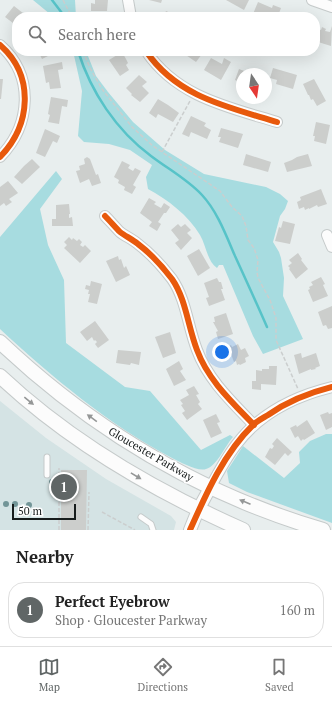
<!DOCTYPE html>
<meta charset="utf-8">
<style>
body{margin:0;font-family:"PT Serif",serif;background:#f6f6f6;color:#222}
.compass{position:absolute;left:236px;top:68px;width:36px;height:36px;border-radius:50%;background:#fff;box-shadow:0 4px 16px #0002;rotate:167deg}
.scale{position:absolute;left:12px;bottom:10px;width:64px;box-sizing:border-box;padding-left:4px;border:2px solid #171c1c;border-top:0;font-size:11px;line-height:14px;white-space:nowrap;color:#171c1c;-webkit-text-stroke:3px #fff;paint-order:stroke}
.you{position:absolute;left:222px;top:352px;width:14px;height:14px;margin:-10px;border:3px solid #fff;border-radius:50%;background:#1a73e8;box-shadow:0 0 0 6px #1a73e833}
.badge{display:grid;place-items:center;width:26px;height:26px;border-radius:50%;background:#606666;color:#fff;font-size:13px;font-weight:700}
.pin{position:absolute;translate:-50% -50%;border:2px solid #fff;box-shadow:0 1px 4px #0006}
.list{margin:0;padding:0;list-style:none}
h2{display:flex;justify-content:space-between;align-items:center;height:52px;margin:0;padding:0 16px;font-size:17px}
h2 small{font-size:13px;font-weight:400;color:#767676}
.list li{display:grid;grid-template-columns:26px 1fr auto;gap:12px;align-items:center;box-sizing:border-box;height:56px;margin:0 8px 8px;padding:0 8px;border:1px solid #e0e0e0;border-radius:16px}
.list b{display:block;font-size:15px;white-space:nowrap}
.list p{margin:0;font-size:13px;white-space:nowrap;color:#767676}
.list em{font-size:13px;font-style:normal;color:#767676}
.icon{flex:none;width:22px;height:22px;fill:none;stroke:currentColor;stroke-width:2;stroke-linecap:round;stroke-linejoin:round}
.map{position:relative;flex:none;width:332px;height:530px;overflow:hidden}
.search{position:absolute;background:#fff;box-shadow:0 4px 16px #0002;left:12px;right:12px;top:12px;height:44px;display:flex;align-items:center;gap:10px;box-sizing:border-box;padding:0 14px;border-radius:16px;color:#767676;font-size:15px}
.sheet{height:116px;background:#fff}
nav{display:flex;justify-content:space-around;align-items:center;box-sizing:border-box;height:56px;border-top:1px solid #e0e0e0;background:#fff;font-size:11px;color:#767676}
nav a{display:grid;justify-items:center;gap:2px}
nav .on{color:#606666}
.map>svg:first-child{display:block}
.built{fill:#d4e3e4}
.green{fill:#a7dce0}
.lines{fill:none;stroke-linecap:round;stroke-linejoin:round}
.stream{stroke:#57c3c8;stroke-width:2.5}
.building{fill:#cccecc}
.service-casing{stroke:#c5caca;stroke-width:7}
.minor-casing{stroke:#c5caca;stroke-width:12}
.tertiary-casing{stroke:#c5caca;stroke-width:14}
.secondary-casing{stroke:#c5caca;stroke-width:16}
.path{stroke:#cbcece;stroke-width:1.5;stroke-dasharray:4 2;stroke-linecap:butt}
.service{stroke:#fcfcfc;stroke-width:5}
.minor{stroke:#fcfcfc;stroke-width:10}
.tertiary{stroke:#fcfcfc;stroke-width:12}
.secondary{stroke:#fcfcfc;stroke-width:14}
.cycleway-casing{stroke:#fff;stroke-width:8}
.cycleway{stroke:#e8590c;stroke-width:6}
.tree{fill:#729597}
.oneway{fill:#959797}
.labels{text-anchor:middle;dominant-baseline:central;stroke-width:4;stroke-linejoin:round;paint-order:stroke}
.street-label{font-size:11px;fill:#171c1c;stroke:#fff}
</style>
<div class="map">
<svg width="332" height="530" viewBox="0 0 332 530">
<rect width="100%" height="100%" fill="#e8eeee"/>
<!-- built -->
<polygon class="built" points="0,401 46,438 106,479 171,516 176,522 174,530 0,530"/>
<!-- green -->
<g class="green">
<polygon points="33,0 75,0 76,17 52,17 50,14"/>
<path d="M73,51H86L96,76L108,92L133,122L165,150L204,174L266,187L280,194L288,201L285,209L280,216L273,242L279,252L281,258L284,278L283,296L303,339L263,354L253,336L223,265H219L217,268C207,261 206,245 200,235C188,215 168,200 148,189L146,177L152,165L130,150L109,144L84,142L78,136L82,91Z"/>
<path d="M56,171L62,179L40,209L48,245L64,280L66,343L125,387L150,391L201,450L230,435L233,437C225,446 217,466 206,469C198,472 180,462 172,458C108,424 53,378 0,329V237Z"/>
<polygon points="326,434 332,434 332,523 247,492 229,483 227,471 243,446 284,478 300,463 299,452 310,441"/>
</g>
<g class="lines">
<!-- stream -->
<g class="stream">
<polyline points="52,0 65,17"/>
<path d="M78,51C91,92 116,130 151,156C168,169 187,179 202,195C217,211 226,235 235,256C246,280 257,304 267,327"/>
</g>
</g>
<!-- building -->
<g class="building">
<polygon points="95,0 108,0 107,11 91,11 91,3 95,4"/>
<polygon points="149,0 162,0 161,3"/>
<polygon points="226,0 249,0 244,10"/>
<polygon points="258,2 272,8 273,5 281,8 278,16 275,15 274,17 260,17 253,14"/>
<polygon points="14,6 28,17 17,17 17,26 5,17"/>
<polygon points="167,11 170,15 174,13 175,17 155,17"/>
<polygon points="332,26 331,46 315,41 316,28 321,30 322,27 326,29 325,31 330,32"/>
<polygon points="38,51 50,51 52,54 42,59"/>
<polygon points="180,51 199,51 202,54 196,62"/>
<polygon points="122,52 126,59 128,63 126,65 129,70 120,76 109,60"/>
<polygon points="211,58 222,64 224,58 231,62 221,80 204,70"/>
<polygon points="62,62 63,69 58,70 61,88 50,89 49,82 46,83 43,66"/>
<polygon points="273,68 297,75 293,89 276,84 277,80 270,78"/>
<polygon points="239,69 252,74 242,74 242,83 235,80"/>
<polygon points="139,75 147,82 142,86 149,93 140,102 131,95 132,94 126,88"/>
<polygon points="0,79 3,79 1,99 0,99"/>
<polygon points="314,79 326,101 317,106 313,99 311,100 309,95 308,95 303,84"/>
<polygon points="51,97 68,100 67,107 62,106 59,124 48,122 50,115 48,114 49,108"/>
<polygon points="158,99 168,105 179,113 173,122 158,114 156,118 149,113"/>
<polygon points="191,116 206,123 204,126 211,130 207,139 191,132 189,137 182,134"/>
<polygon points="316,122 330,125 326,144 314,141 315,136 313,136"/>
<polygon points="221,128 243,134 238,148 219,142 221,137 218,137"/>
<polygon points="45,129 60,136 57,143 53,141 45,157 36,153"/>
<polygon points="246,154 271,162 268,172 243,165"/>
<polygon points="308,154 312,166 287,172 284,163 292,160 297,157"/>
<polygon points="87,157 90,159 96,175 98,174 101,183 92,186 89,179 80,183 76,171 80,170 79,166 85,164 84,159"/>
<polygon points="32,159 40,167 22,184 14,177 24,166"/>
<polygon points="122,161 130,165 128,168 133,171 135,168 141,171 133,185 136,187 132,194 124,190 125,187 118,183 119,180 114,177"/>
<polygon points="8,181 18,193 9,199 12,202 9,204 7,201 9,204 6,206 4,203 0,206 0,187"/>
<polygon points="321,189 327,204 318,207 317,205 309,209 309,208 305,210 304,207 299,209 297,202 301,200 300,197"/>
<polygon points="149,198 156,202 154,204 161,208 164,203 170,207 166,213 164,213 158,222 161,224 157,231 149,226 152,222 140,213"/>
<polygon points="69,204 70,214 69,214 69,218 72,217 73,226 52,226 52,219 56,219 56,205"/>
<polygon points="283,221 295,224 290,244 275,241 279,227 281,228"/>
<polygon points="178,224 181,227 185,224 191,230 187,233 192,238 181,250 175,243 179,240 171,230"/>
<polygon points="69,237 72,240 73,238 77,241 79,239 82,242 80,245 83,247 85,245 91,251 80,263 64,248 67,245 64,242"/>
<polygon points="199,249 210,268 198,276 187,256"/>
<polygon points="298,253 302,259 301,260 308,269 296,279 289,269 290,268 288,266 292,263 289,260"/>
<polygon points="118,256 119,260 121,259 124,268 126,266 130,275 116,282 106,261"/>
<polygon points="321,277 325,284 323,285 328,296 313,302 308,290 310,289 309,287 313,285 311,282"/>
<polygon points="217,278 219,282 221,282 223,289 221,289 225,300 209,306 206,298 209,297 204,283"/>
<polygon points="91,281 102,284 97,304 88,302 90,294 88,294 89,290 85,289 86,285 90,286"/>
<polygon points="332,306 332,328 328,329 326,325 323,326 318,312"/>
<polygon points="226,313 233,334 218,339 216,332 218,331 213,322 215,322 214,317"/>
<polygon points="95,321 109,340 98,348 95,344 97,342 95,340 94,341 92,337 87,341 80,332"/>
<polygon points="170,332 176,353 163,358 155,337"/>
<polygon points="238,344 241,350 245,348 249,356 245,358 246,362 240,365 239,364 237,365 236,361 234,362 231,354 226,356 223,349 231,345 232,347"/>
<polygon points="118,350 141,352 139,365 131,363 130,365 116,363"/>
<polygon points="301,353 302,358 316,353 320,366 315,368 316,369 311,370 311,369 299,374 294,355"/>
<polygon points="179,361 183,369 180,371 186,380 174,386 166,369"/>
<polygon points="269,366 277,366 276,385 261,384 261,390 252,389 252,381 256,381 256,370 262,371 262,369 269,369"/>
<polygon points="194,386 199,394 196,395 200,402 198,404 202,409 187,420 182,413 185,411 181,405 183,404 180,400 189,395 186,390"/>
<polygon points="328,412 329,414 332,413 332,427 326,430 320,415"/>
<polygon points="216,414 220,422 217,423 222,433 211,438 203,420"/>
<polygon points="307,420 315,433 304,440 303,439 301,441 298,436 295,438 290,428 296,425 297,427"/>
<polygon points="277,438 292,452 288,456 285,453 275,465 265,457 270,448 272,449 274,446 272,444"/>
<polygon points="61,470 87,470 86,530 61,530"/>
</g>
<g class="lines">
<!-- service casing -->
<g class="service-casing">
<g id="service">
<polyline points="47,457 47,475"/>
<polyline points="141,517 151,524 153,530"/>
</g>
</g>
<!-- minor casing -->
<g class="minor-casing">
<g id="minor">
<polyline points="128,0 131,17"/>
<polyline points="312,0 332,7"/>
<path d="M0,45C35,76 31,125 0,157"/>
<path d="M146,51C177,97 228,107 277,122"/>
<path d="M105,216C110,221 115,227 120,232C125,236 132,239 138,244C150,253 162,266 172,279C186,299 188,327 197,350C208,380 232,402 254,425"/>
<polyline points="327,235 332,247"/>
<path d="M210,488C218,473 226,458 236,445C259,414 295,396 332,387"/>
</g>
</g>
<!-- tertiary casing -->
<g class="tertiary-casing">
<polyline id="tertiary" points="190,530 198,510 210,488"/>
</g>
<!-- secondary casing -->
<g class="secondary-casing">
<g id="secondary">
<path d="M0,342C93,430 200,494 323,530"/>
<path d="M0,376C70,442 155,491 243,530"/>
</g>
</g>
<!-- path -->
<g class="path">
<polyline points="63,0 72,17"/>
<polyline points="83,51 90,68 102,89 132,127 153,146 220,191 232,207 242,216 246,226 248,240 254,248 258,260 257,272 258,278 270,300 276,318 276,340 298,389"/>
<polyline points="162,152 190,101"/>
<polyline points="102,512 135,530"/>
<polyline points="59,530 59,468"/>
<polyline points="88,530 89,492"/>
</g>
<!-- service -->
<use href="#service" class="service"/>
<!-- minor -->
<use href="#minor" class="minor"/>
<!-- tertiary -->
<use href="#tertiary" class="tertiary"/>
<!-- secondary -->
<use href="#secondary" class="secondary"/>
<!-- cycleway casing -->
<g class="cycleway-casing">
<g id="cycleway">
<path d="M0,45C35,76 31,125 0,157"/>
<path d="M146,51C177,97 228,107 277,122"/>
<path d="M105,216C110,221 115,227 120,232C125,236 132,239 138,244C150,253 162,266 172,279C186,299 188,327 197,350C208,380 232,402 254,425"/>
<path d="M190,530C206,494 224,453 253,425C257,421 263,418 268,415C288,401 308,393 332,387"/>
</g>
</g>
<!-- cycleway -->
<use href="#cycleway" class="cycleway"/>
</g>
<!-- trees -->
<g class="tree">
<circle cx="52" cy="482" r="3"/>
<circle cx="6" cy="504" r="3"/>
<circle cx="15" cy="504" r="3"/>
<circle cx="29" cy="505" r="3"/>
</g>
<!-- one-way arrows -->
<defs><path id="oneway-solid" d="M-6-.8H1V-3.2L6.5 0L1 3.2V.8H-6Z"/></defs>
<g class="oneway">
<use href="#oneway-solid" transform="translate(29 401) rotate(39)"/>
<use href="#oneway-solid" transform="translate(92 418) rotate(-144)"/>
<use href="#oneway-solid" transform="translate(136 476) rotate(31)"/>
<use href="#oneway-solid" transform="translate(245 502) rotate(-157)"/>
</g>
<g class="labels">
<!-- street labels -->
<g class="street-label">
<text transform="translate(151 454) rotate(30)">Gloucester Parkway</text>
</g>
</g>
</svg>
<svg class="compass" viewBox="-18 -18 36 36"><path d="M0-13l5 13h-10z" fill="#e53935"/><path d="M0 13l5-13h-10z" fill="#767676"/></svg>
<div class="scale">50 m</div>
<div class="you"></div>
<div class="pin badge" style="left:64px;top:487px">1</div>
<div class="search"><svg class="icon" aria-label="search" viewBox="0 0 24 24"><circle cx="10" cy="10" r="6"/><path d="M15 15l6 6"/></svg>Search here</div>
</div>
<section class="sheet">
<h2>Nearby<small></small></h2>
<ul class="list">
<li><span class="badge">1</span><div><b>Perfect Eyebrow</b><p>Shop · Gloucester Parkway</p></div><em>160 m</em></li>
</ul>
</section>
<nav>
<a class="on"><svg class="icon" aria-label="map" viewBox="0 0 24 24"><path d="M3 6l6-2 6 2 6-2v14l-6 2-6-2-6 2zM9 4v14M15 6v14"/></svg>Map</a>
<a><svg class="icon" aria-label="directions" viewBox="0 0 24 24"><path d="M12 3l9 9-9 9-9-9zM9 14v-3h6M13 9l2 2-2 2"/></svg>Directions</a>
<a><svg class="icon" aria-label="saved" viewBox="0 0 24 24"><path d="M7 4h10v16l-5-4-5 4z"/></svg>Saved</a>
</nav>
